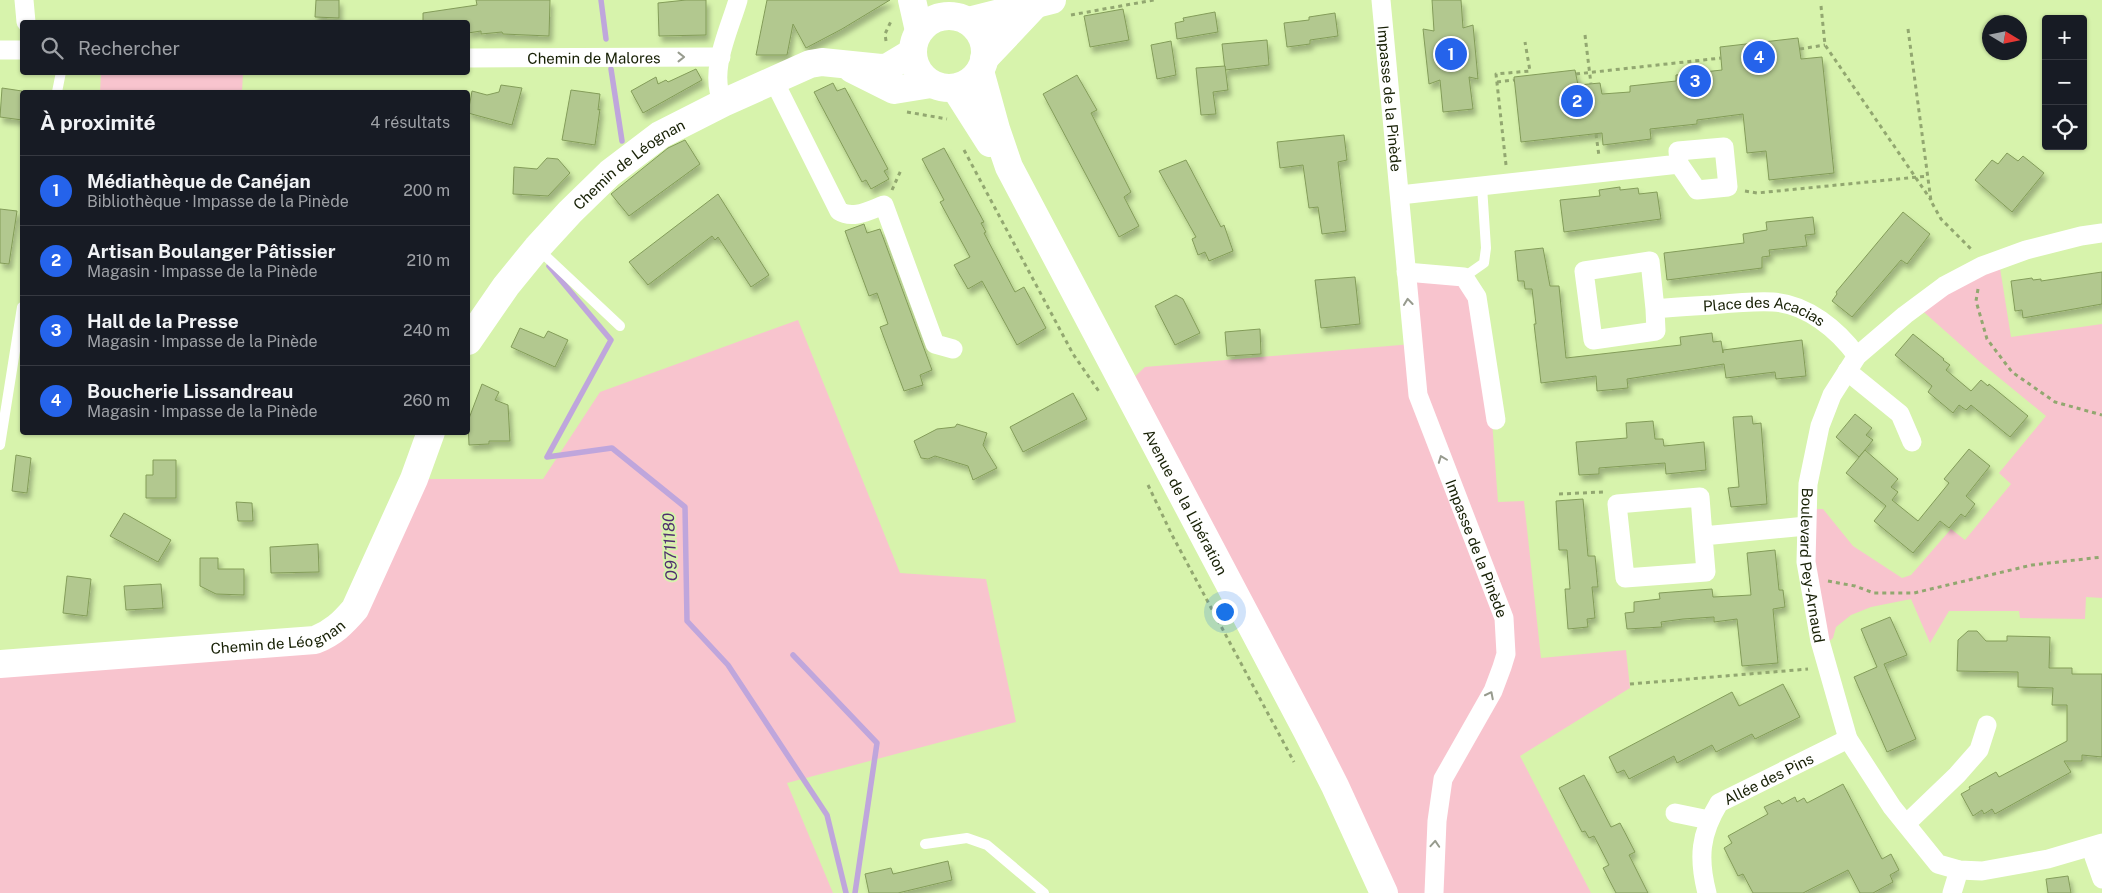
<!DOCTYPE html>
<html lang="fr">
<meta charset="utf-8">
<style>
body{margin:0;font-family:"Public Sans",sans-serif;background:#20242c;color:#f1f3f6}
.controls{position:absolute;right:15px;top:15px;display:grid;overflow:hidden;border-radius:5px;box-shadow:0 1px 4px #0004}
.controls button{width:45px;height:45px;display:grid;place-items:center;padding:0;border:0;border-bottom:1px solid #363941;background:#171b24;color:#f1f3f6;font:25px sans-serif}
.compass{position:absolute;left:1982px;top:15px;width:45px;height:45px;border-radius:50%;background:#171b24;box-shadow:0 1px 4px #0004;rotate:100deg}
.you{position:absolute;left:1224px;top:611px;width:18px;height:18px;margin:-12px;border:4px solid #fff;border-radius:50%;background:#1a73e8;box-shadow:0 0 0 8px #1a73e833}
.badge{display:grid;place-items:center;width:32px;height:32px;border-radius:50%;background:#2563eb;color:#fff;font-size:16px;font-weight:700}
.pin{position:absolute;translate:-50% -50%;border:2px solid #fff;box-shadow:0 1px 5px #0006}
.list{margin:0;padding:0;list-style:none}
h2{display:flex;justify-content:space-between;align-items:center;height:65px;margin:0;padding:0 20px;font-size:21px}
h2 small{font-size:16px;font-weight:400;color:#9ea1a6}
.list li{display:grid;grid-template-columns:32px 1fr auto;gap:15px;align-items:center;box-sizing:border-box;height:70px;padding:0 20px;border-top:1px solid #363941}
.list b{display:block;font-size:19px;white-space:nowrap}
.list p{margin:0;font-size:16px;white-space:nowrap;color:#9ea1a6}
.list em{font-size:16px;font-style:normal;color:#9ea1a6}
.icon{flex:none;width:28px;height:28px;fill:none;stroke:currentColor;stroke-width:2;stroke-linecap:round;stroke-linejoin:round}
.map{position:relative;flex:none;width:2102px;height:893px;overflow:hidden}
.search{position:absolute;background:#171b24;box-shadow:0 1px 4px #0004;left:20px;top:20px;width:450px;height:55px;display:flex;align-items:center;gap:12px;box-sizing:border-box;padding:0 18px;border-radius:5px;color:#9ea1a6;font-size:19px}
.panel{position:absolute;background:#171b24;box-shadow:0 1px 4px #0004;left:20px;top:90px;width:450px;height:345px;border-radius:5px}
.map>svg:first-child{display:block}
.green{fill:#f8c4ce}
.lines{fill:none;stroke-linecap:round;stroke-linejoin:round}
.stream{stroke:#bfa6dc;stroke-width:5.5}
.building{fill:#b2c88f;stroke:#839c59;filter:url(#shadow)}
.path{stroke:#92a770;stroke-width:3;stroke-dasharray:4 4;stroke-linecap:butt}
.lane{stroke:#fff;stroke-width:10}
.street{stroke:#fff;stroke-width:19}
.secondary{stroke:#fff;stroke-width:28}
.primary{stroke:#fff;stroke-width:28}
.oneway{stroke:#979b8e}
.labels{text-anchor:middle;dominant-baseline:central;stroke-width:4;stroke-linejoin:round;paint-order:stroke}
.street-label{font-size:15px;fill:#172005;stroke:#d7f3ac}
.water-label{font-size:16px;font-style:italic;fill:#4f2e6f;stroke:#d7f3ac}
</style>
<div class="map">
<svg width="2102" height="893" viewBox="0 0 2102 893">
<defs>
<filter id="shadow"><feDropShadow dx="3" dy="5.5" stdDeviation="2.5" flood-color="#0004"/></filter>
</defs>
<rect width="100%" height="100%" fill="#d7f3ac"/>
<!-- green -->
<g class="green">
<polygon points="101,73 243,73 242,92 100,92"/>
<polygon points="2000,268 2011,337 2102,324 2102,598 2086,597 2085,619 2020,618 2019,611 1949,611 1930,643 1911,599 1871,607 1851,615 1836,627 1833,638 1822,648 1807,509 1823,509 1853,546 1902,578 1911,575 1951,529 1965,540 2011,484 1999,473 2046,416 1980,362 1917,306"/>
<polygon points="1406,272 1464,277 1492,421 1498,502 1524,501 1541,658 1626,650 1630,688 1520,756 1591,893 1384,893 1125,386 1145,367 1412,344"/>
<polygon points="798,320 900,573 986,579 1016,722 787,783 833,893 0,893 0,664 328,635 414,479 543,479 600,392"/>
</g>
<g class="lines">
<!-- stream -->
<g class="stream">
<polyline points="601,0 606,39"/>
<polyline points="611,69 622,141"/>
<polyline points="549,266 611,340 547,457 612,448 685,507 687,621 728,665 827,815 846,893"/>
<polyline points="793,655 877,743 855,893"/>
</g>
</g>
<!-- building -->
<g class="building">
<polygon points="316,0 339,0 339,18 315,17"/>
<polygon points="476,0 550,0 549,36 503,34 502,32 481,34 481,31 468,33 468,22 423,22 423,13 477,5"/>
<polygon points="686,0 706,0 706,35 659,36 658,3"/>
<polygon points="767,0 890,0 842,29 806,48 793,24 787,55 756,55"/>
<polygon points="1432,0 1461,0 1463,28 1473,25 1478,79 1469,77 1473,109 1443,112 1440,80 1429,84 1423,29 1434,31"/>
<polygon points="1123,9 1129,40 1090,47 1084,16"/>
<polygon points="1215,12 1218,32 1177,39 1175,23 1184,21 1183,18"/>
<polygon points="1335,13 1338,36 1310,40 1310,44 1287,47 1284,23 1309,20 1309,17"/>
<polygon points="1798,38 1801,59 1822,57 1834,173 1769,180 1766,151 1747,153 1743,114 1697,120 1697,124 1650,129 1651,139 1603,145 1602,133 1521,142 1514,77 1575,70 1578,85 1600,83 1602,94 1630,92 1630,86 1676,81 1676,75 1722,70 1720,47"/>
<polygon points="1267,40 1269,65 1225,70 1222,44"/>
<polygon points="1171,41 1176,75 1157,79 1151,45"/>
<polygon points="1225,66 1228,90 1213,92 1216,114 1201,115 1196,68"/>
<polygon points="696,69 702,80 643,113 631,91 656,77 658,84 666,80 668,82"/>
<polygon points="1077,75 1097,110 1091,113 1131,192 1124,197 1139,226 1119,237 1043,94"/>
<polygon points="833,83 837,91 845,88 888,169 884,171 889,179 871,189 866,180 862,182 814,92"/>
<polygon points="501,85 522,88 512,125 468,113 472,91 487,95 499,92"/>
<polygon points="2,88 22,91 22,120 0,117"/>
<polygon points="571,90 600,94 598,110 600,109 595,145 562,140"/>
<polygon points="1344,135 1347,160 1338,162 1346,231 1322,234 1318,207 1309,208 1303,165 1280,168 1277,142"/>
<polygon points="685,140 700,164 629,216 611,194 668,148"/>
<polygon points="944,148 984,222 981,223 986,232 984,233 1015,292 1024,287 1046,328 1017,345 982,281 968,289 954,265 970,257 940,202 944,200 922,159"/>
<polygon points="2007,153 2018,161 2023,156 2044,173 2012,212 1975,180 1992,160 1998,164"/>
<polygon points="547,158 558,159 570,173 548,196 513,194 514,167 537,169"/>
<polygon points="1186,160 1221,227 1224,225 1233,251 1209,261 1205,252 1198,255 1192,239 1196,237 1159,171"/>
<polygon points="1620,187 1620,190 1638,188 1639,194 1657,192 1661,219 1564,232 1560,200 1600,196 1599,190"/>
<polygon points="718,194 769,275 751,287 718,237 715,240 712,236 648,285 629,262"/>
<polygon points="0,209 17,211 9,264 0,263"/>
<polygon points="1903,212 1930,234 1907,264 1901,260 1852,317 1832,301 1837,294 1836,292"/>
<polygon points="1813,217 1815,234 1805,235 1807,246 1769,250 1770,256 1762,257 1762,268 1667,280 1664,253 1744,243 1743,234 1767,230 1766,222"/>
<polygon points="864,224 867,233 880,229 932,370 920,375 923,385 904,391 880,327 888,324 877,293 869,296 845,231"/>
<polygon points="1543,248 1550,286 1559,286 1566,358 1681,345 1680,337 1712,333 1713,342 1721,341 1723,353 1723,350 1802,340 1806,376 1776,379 1775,372 1726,378 1724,364 1627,379 1628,388 1597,391 1596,376 1541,383 1534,324 1536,324 1532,289 1525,289 1524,281 1518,281 1515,251"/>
<polygon points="2102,272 2102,304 2023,318 2022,310 2015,311 2011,281 2032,278 2033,280 2041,279 2041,281"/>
<polygon points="1355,277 1360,324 1321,328 1315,280"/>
<polygon points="1176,295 1183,299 1200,333 1175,345 1155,306"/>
<polygon points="520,328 544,338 548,331 568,340 555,367 511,347"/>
<polygon points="1260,329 1261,354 1227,356 1225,332"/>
<polygon points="1913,334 1944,359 1943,360 1950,365 1946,370 1971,391 1981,380 1988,386 1989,384 2028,416 2010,437 1971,405 1966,410 1959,405 1953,413 1928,392 1932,386 1895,355"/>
<polygon points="482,384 499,392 495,400 508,405 510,441 489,441 489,444 469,445 468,421"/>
<polygon points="1073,393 1087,419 1023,452 1010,427"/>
<polygon points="1855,414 1872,428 1866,435 1873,440 1859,457 1836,437"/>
<polygon points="1752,416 1753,424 1761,423 1767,504 1731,507 1728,488 1739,487 1733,417"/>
<polygon points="1653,421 1655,439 1663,439 1664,446 1704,442 1706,470 1666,474 1665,463 1599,468 1599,474 1579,475 1576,442 1627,438 1626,423"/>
<polygon points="957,424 987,433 983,445 997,468 973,480 968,466 935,456 928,459 921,458 914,441 937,429 955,427"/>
<polygon points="1969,449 1990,466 1966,496 1975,504 1965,517 1961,514 1949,528 1940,521 1913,553 1874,521 1886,506 1846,473 1865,450 1898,479 1891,487 1898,492 1892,500 1918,521 1949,483 1944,479"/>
<polygon points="16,455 31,458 27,493 12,491"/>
<polygon points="153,460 176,460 176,498 146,498 146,475 153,475"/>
<polygon points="1583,499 1588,556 1595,556 1598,587 1592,587 1595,618 1587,619 1588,627 1568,629 1565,589 1570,589 1567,550 1559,550 1556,501"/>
<polygon points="236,502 252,503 253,521 238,521"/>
<polygon points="124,513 171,540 158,562 110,536"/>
<polygon points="318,544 319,572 271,573 270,547"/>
<polygon points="1775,550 1779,590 1783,590 1785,607 1773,609 1778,663 1742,666 1737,619 1714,622 1714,617 1683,619 1661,622 1662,627 1627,629 1625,613 1634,612 1634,602 1660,599 1659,593 1712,589 1713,597 1751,595 1747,553"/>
<polygon points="200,558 218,558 218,569 244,569 244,595 216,594 200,586"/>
<polygon points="67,576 91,579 87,616 63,613"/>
<polygon points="161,584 163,608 126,610 124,586"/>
<polygon points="1890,617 1907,655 1884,664 1916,739 1887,752 1854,677 1877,667 1861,629"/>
<polygon points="1968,631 1977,631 1986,641 2007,641 2007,636 2050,637 2049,668 2072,668 2072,674 2102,674 2102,757 2082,755 2082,761 2064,761 2071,772 1995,814 1992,809 1984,814 1982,810 1973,816 1961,794 1970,789 1969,787 1996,772 1999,777 2067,741 2067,705 2052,705 2053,688 2018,687 2018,672 1957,671 1958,640"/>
<polygon points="1783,684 1800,717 1755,739 1752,734 1716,752 1712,745 1677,763 1674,756 1629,779 1624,770 1617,773 1609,757 1732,692 1739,706"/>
<polygon points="1584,775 1611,827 1620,823 1635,852 1629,855 1648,893 1616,893 1603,868 1609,865 1594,836 1589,838 1585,831 1582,832 1559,788"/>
<polygon points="1843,784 1882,859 1891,854 1899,870 1890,875 1893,882 1873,893 1860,893 1848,870 1803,893 1753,893 1743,874 1738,876 1724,848 1732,843 1728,836 1768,814 1764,807 1779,800 1782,804 1795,797 1797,802 1804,798 1807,803"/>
<polygon points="948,861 952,880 898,893 869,893 865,874 891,868 893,874"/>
<polygon points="2068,876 2071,893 2048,893 2046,879"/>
</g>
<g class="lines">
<!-- path -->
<g class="path">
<polyline points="1821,6 1825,45 1931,200"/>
<polyline points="1071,15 1154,0"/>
<polyline points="1908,29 1931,201 1941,219 1972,250"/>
<polyline points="1585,35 1591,84"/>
<polyline points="886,41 885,34 892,19"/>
<polyline points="1800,49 1825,45"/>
<polyline points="1576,74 1721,58"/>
<polyline points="1497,82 1514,80"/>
<polyline points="907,112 947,119"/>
<polyline points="1596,134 1599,156"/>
<polyline points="964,150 1073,354 1100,393"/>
<polyline points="1506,165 1496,74 1530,71 1525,42"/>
<polyline points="892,190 901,170"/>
<polyline points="1745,191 1757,193 1928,176"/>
<polyline points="1978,289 1976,301 1987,339 2012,372 2055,402 2102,415"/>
<polyline points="1148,485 1172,535 1294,762"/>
<polyline points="1559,494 1603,492"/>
<polyline points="1828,581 1855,586 1874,593 1914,593 2032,565 2102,557"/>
<polyline points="1630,684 1808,669"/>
</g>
<!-- lane -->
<g class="lane">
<polyline points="57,92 61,72"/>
<polyline points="537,248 620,326"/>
<polyline points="1464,277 1484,263 1486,248 1482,186"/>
<polyline points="0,445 22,307"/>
<polyline points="925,844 967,838 987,845 1044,893"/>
</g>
<!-- street -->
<g class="street">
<polyline points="24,0 26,22"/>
<path id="s1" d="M1381,0L1418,395L1504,618L1506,654L1502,667L1493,691L1443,779L1437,821L1434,893"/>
<polyline points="0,50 22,50"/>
<path id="s2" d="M468,58L721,57"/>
<path d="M773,79L839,211C853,220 870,210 884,205L935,344L953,349"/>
<path d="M723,103C708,71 729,31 738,0"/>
<polyline points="1400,195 1679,164 1697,190 1728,187 1724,147 1678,151 1679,164"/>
<path id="s3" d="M2102,233L2081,236L2026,250L1982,266L1944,286L1905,315L1857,356L1832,395L1820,426L1808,484L1806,562L1820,641L1848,739L1892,807L1938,864L1959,870L1982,871L2048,859L2102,843"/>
<polyline points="1406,272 1464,277 1477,297 1496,420"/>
<path id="s4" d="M1655,309L1656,331L1593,340L1584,271L1650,261L1655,309C1674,307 1693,306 1712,305C1733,303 1752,301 1773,302C1807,304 1838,330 1857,356"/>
<polyline points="1847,371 1900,414 1912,442"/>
<polyline points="1703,536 1700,497 1617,504 1625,578 1706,572 1703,536 1806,526"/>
<polyline points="1675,813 1709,820"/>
<polyline points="1906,824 1957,775 1979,750 1987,725"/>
<polyline points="2091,848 2102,879"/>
<path id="s5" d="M1707,893C1698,858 1700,834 1719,803L1848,739"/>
<polyline points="1952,893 1959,870"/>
</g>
<!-- secondary -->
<g class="secondary">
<polyline points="968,21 1052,0"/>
<polyline points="984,59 1035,5"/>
<polyline points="852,69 894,90 931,84"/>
<path id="s6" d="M468,341L506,286L537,248L570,212L610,173L660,135L723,103L810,64L822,62L881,68L888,67L913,52"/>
<path id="s7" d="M0,664L315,640C333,633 343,623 355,609L414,479L431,432"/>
</g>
<!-- primary -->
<g class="primary">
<polyline points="912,0 919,31"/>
<circle cx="949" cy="52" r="36"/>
<path id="s8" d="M980,71L996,129L1009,167L1307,731L1335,786L1384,893"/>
<polyline points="955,88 990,143"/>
</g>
</g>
<!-- one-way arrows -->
<defs><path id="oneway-chevron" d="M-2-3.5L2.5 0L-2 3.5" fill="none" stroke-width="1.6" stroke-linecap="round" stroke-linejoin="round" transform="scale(1.25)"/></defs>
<g class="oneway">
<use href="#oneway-chevron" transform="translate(681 57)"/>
<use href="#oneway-chevron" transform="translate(1408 302) rotate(-96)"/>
<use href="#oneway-chevron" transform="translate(1442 459) rotate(-111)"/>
<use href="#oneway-chevron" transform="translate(1490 695) rotate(-63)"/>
<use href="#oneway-chevron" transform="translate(1435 844) rotate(-86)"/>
</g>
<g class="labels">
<!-- street labels -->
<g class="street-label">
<text stroke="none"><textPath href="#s2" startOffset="126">Chemin de Malores</textPath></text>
<text stroke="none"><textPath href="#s1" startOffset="99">Impasse de la Pinède</textPath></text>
<text stroke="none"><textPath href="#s6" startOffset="241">Chemin de Léognan</textPath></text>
<text stroke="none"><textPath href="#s4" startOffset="381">Place des Acacias</textPath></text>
<text stroke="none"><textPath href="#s8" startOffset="479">Avenue de la Libération</textPath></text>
<text stroke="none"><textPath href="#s1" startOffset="561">Impasse de la Pinède</textPath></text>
<text stroke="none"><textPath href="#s3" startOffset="500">Boulevard Pey-Arnaud</textPath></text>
<text stroke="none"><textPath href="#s7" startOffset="280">Chemin de Léognan</textPath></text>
<text stroke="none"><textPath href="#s5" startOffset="149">Allée des Pins</textPath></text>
</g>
<!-- water labels -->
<g class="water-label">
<text transform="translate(670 547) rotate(-93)">O9711180</text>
</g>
</g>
</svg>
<div class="controls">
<button>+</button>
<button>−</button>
<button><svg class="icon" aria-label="locate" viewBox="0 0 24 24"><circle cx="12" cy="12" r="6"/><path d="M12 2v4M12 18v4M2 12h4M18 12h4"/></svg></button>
</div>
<svg class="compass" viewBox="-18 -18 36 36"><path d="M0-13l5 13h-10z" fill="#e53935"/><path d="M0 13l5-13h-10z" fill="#9ea1a6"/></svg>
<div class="you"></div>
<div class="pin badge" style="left:1451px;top:54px">1</div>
<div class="pin badge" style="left:1577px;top:101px">2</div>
<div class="pin badge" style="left:1695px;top:81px">3</div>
<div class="pin badge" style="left:1759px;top:57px">4</div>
<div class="search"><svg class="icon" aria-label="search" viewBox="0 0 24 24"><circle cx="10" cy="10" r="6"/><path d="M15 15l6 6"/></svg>Rechercher</div>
<section class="panel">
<h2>À proximité<small>4 résultats</small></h2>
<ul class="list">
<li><span class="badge">1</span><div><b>Médiathèque de Canéjan</b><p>Bibliothèque · Impasse de la Pinède</p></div><em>200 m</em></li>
<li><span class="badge">2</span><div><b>Artisan Boulanger Pâtissier</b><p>Magasin · Impasse de la Pinède</p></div><em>210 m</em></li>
<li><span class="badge">3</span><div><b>Hall de la Presse</b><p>Magasin · Impasse de la Pinède</p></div><em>240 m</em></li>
<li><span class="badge">4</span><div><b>Boucherie Lissandreau</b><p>Magasin · Impasse de la Pinède</p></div><em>260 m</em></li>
</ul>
</section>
</div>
